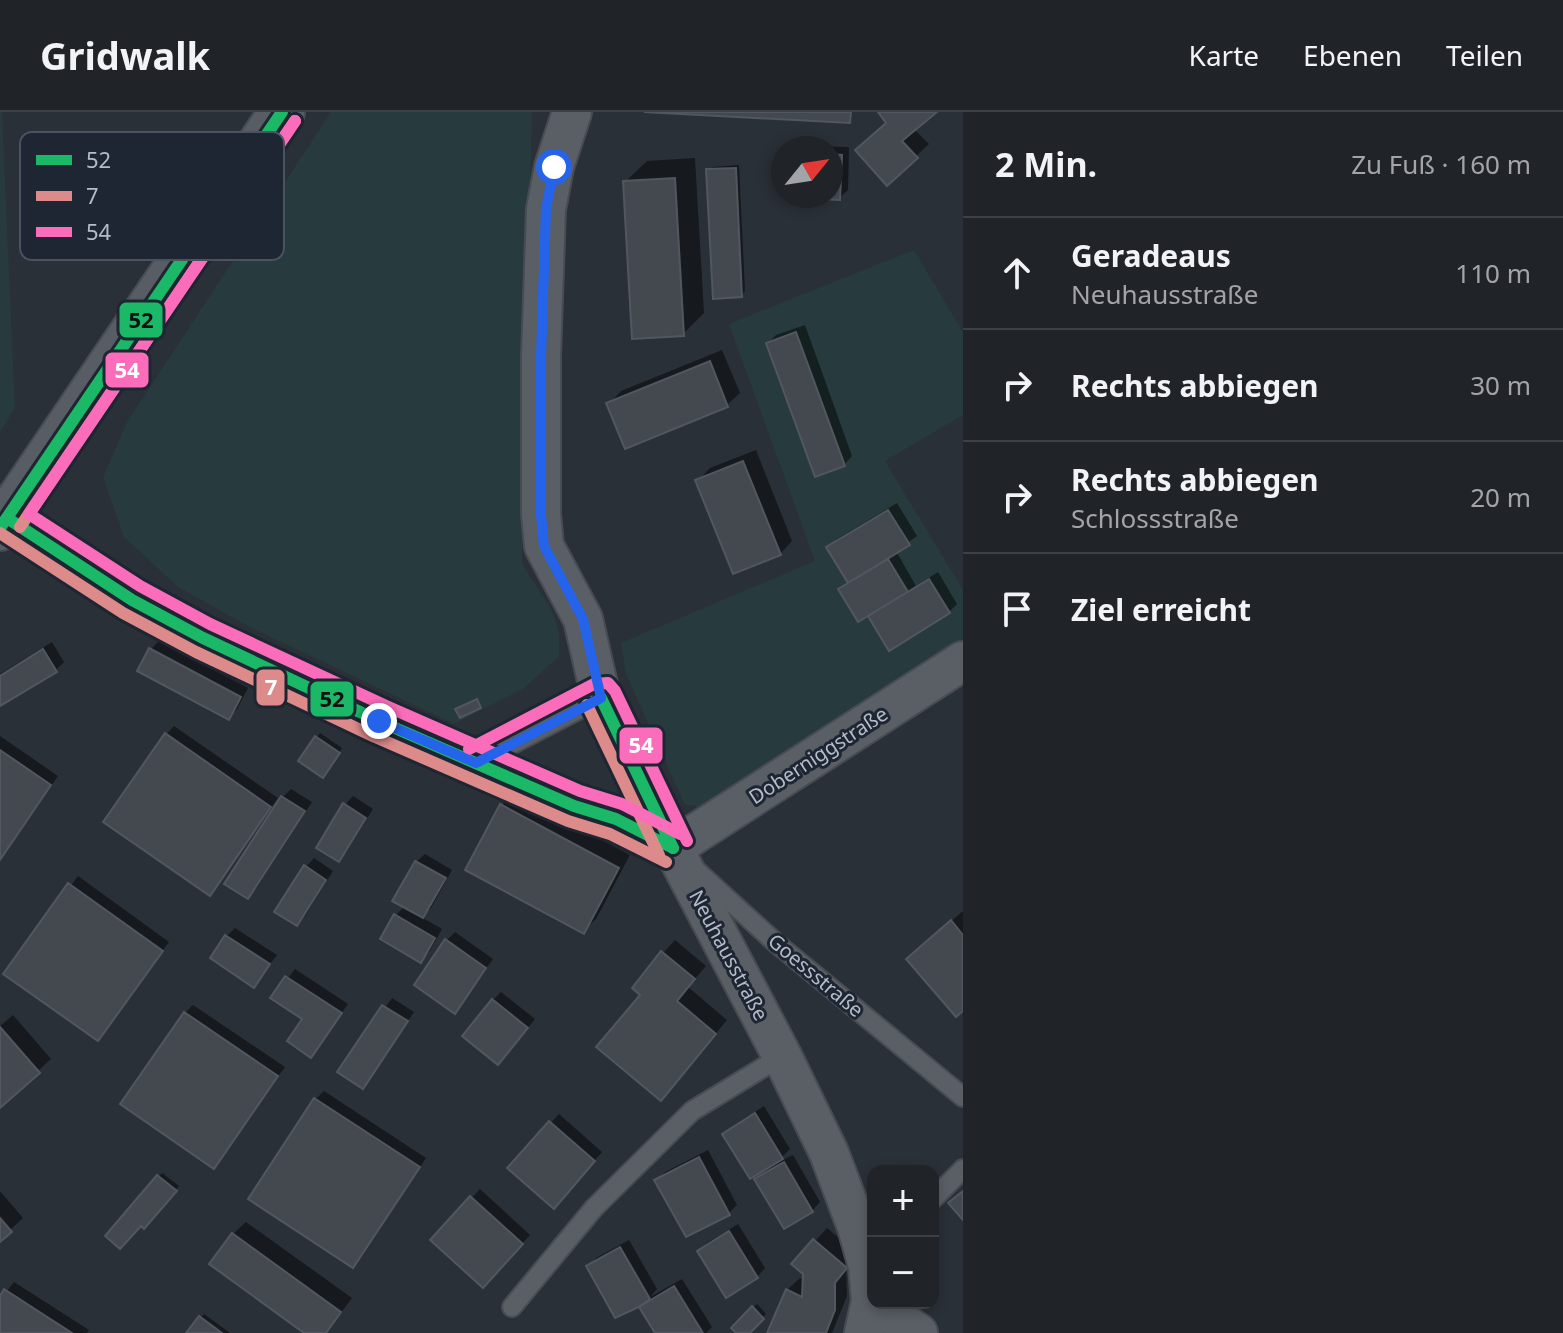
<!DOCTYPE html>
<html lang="de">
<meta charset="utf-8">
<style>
body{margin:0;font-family:"Noto Sans",sans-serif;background:#2d3035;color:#f1f3f6}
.controls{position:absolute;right:24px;bottom:24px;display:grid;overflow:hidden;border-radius:16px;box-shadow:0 4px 12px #0003}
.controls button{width:72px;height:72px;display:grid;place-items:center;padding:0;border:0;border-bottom:2px solid #3d4146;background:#202429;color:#f1f3f6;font:40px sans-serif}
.compass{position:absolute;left:771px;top:24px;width:72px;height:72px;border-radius:50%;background:#202429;box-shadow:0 4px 12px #0003;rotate:60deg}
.stop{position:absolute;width:24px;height:24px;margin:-18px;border:6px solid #2563eb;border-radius:50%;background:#fff}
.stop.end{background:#2563eb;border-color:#fff;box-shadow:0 2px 8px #0008}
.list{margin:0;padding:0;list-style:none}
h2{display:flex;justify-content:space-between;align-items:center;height:104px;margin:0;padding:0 32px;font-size:34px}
h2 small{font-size:26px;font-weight:400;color:#a2a4a8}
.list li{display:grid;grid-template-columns:52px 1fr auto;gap:24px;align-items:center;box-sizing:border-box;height:112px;padding:0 32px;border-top:2px solid #3d4146}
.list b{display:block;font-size:30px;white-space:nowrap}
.list p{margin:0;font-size:26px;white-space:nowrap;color:#a2a4a8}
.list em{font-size:26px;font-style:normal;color:#a2a4a8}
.icon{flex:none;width:44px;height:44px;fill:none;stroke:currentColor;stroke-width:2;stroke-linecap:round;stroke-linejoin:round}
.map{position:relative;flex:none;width:963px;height:1221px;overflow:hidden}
header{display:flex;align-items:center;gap:48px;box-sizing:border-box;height:112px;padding:0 40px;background:#202429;border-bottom:2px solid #3d4146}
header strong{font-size:38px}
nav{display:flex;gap:44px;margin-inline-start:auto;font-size:28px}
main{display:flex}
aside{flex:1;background:#202429}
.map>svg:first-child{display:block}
.green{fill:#273a3d}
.shadow{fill:#0007}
.building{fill:#444950;stroke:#52575f;stroke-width:2}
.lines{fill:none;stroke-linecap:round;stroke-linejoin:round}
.service-casing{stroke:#484c52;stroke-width:22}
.minor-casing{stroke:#484c52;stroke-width:42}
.secondary-casing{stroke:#484c52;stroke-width:48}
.service{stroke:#5a5e65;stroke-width:18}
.minor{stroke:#5a5e65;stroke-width:38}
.secondary{stroke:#585d64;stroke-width:44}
.bus-1-casing{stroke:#1d2632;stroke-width:18}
.bus-2-casing{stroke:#1d2632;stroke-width:18}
.bus-3-casing{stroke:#1d2632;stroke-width:18}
.bus-1{stroke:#1ab867;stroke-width:12}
.bus-2{stroke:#dc8a8a;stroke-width:12}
.bus-3{stroke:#fb6dba;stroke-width:12}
.route{stroke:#2563eb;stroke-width:10}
.labels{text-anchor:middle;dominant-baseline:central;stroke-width:6;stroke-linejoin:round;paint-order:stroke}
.street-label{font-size:20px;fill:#b4bcc9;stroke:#1d2632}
.key{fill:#1d2632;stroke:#4a535f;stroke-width:2}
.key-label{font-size:22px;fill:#b4bcc9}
.line-badge{stroke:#1d2632;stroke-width:3}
.badge-label{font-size:22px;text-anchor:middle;font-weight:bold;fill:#fff}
.pale-badge-label{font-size:22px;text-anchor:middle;font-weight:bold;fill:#111}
</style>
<header>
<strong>Gridwalk</strong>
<nav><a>Karte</a><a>Ebenen</a><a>Teilen</a></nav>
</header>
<main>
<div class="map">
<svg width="963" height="1221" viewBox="0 0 963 1221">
<rect width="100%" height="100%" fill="#2a3037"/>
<!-- green -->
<g class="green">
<polygon points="0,0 2,0 15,296 0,320"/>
<path d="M331,0H532L522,450C532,473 554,492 558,518C560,526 559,536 559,544L523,577L454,612L252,516L178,475L124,425L103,365L127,310Z"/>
<polygon points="914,138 963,220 963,303 885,349 963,478 963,532 699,701 695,693 685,693 626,562 621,531 815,449 729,212"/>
</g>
<!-- shadow -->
<g class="shadow">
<polygon points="880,0 934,0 914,17 929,32 887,71 888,10"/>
<polygon points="808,34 849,35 848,78 839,86 831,84 831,36 806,36"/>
<polygon points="695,46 704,201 683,222 625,70 647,49"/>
<polygon points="739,53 745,179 742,183 708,58 712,55"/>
<polygon points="805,213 852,344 844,353 768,231 776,223"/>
<polygon points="722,238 740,281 727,293 609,292 621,279"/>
<polygon points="756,338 792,429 780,442 698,369 710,356"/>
<polygon points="897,391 917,424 896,439 916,474 938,460 957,492 949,500 869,501 841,477 849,469 829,436 837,427"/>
<polygon points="159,529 248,576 237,597 229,605 151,537"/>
<polygon points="52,530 64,550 56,558 0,592 0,562"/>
<polygon points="174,614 278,686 209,781 166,623"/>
<polygon points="320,621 342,636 326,660 301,649"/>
<polygon points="0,624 58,664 0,749"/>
<polygon points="291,677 312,690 256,777 247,785 226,771 283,685"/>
<polygon points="514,681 630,743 596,807 583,819 502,693"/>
<polygon points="353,684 373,697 347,739 339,748 345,693"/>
<polygon points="425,742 452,758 431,796 421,805 442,817 429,840 420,848 382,826 396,803 405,794 416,750"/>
<polygon points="314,746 333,759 305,804 297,812 306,755"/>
<polygon points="78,764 169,830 98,927 6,861"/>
<polygon points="963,799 963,897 921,835"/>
<polygon points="235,816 277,843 254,873 227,824"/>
<polygon points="455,820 493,847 455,899 446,829"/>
<polygon points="675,828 706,854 688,875 727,908 673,974 643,882 663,841"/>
<polygon points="295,857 348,892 311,943 305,906 273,886"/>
<polygon points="501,880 535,907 506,943 493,888"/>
<polygon points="392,886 414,900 362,974 340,959"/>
<polygon points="193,893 285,955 214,1054 185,901"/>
<polygon points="13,903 51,947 0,993 0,914"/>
<polygon points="324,979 426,1046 361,1146 353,1154 250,1087 316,987"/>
<polygon points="764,994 790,1037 776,1051 793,1043 820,1090 812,1099 757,1067 769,1055 724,1022 733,1014"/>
<polygon points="559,1002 602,1040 562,1086 510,1056"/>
<polygon points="708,1038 737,1093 729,1101 656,1068 665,1060"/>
<polygon points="162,1061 179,1074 148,1111 108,1124"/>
<polygon points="480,1077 530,1123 491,1166 433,1128"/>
<polygon points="0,1079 23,1106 0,1127"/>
<polygon points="246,1110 352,1186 326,1221 308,1221 233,1122"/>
<polygon points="738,1112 765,1156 757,1165 699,1140 707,1131"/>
<polygon points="827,1116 858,1142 846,1156 847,1184 832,1221 770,1221 787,1178 800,1166 805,1168 805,1161 794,1152"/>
<polygon points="629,1128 657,1177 650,1185 682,1167 712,1215 706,1221 657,1221 639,1193 588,1155 596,1146"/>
<polygon points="14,1170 89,1218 87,1221 0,1221 0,1188"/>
<polygon points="757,1192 766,1202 747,1221 738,1221 733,1216"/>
<polygon points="204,1202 230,1221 188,1221"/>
</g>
<!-- building -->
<g class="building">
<polygon points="644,0 851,0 850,11"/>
<polygon points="878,0 937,0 902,29 918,46 887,74 855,38 886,11"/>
<polygon points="831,42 842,43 840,88 797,86 797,84 831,84"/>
<polygon points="736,56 742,185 713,187 706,57"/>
<polygon points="675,66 684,224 632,227 623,69"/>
<polygon points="796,220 845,354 815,365 766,231"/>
<polygon points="710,249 728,295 625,337 606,291"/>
<polygon points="743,349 781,443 733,462 695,368"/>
<polygon points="888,398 910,433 848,471 826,435"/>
<polygon points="888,447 908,480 858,510 838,477"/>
<polygon points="929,467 950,501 889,539 868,504"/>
<polygon points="149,536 241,585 229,608 137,559"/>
<polygon points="43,537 57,560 0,594 0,564"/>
<polygon points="477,587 481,596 460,606 455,597"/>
<polygon points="165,621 271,695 210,784 103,710"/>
<polygon points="315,624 340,641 323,666 298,649"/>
<polygon points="0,638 51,673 0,748"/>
<polygon points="281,684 305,699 248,787 224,772"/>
<polygon points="343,691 366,706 339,750 316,736"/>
<polygon points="500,692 619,756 584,822 465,758"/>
<polygon points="415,749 446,766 423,806 392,789"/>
<polygon points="304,753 326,768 297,814 274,800"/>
<polygon points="68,771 163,839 98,929 3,862"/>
<polygon points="394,802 435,826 421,851 380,827"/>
<polygon points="951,808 963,823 963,899 956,905 906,847"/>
<polygon points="225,823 270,852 254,876 210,846"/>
<polygon points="445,827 486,856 455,902 414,873"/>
<polygon points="661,839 695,867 677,889 716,922 661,989 596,935 640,883 632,876"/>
<polygon points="285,864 342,901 311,946 287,929 302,907 270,886"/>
<polygon points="492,887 528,916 498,953 462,924"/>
<polygon points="382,893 408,909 363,977 337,960"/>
<polygon points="184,900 278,964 214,1057 120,992"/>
<polygon points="0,915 40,961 0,996"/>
<polygon points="314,986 420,1055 353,1156 248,1087"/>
<polygon points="755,1001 783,1047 750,1067 722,1022"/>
<polygon points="549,1009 595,1049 554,1097 507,1056"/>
<polygon points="699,1045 730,1103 686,1125 654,1068"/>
<polygon points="784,1050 813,1100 784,1117 754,1067"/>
<polygon points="157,1063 177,1079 144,1117 141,1114 120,1137 105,1124"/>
<polygon points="963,1079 963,1108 948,1091"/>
<polygon points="470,1084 523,1132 483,1176 430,1128"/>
<polygon points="0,1106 12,1120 0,1130"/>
<polygon points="729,1119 758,1166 726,1186 697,1139"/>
<polygon points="232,1121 341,1200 326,1221 304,1221 209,1152"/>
<polygon points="813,1127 847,1156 835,1171 835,1198 826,1221 767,1221 786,1177 802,1185 803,1162 791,1152"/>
<polygon points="620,1135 650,1187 639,1195 615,1206 586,1154"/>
<polygon points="674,1174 703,1221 655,1221 639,1195"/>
<polygon points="4,1177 72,1221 0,1221 0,1184"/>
<polygon points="752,1194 764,1207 750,1221 736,1221 731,1216"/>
<polygon points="199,1204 222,1221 186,1221"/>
</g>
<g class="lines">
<!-- service casing -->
<g class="service-casing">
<g id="service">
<polyline points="476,651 601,586"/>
<polyline points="698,760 776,831 963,985"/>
<polyline points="933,1087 963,1057"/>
<polyline points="512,1195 594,1096 692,999 782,944"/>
</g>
</g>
<!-- minor casing -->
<g class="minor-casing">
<g id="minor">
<polyline points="572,0 554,55 546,97 541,245 541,402 544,434 583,507 601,586 673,736 782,944 829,1041 857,1115 868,1154 871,1189 864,1221"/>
<polyline points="7,406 132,488 203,526 379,609 574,694 616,707 673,736"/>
<polyline points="673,736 963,549"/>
<polyline points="874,1191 918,1221"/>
</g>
</g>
<!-- secondary casing -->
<g class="secondary-casing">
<polyline id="secondary" points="0,416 282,0"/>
</g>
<!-- service -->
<use href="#service" class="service"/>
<!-- minor -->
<use href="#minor" class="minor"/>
<!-- secondary -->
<use href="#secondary" class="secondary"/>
<!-- bus-1 casing -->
<g class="bus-1-casing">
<g id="bus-1">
<polyline points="7,406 132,488 203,526 379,609 574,694 616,707 673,736"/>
<polyline points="0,416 282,0"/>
<polyline points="601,586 673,736"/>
</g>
</g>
<!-- bus-2 casing -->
<g class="bus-2-casing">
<g id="bus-2">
<polyline points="20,415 295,9"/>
<polyline points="0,421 123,501 196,540 373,624 568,709 610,722 666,750"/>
<polyline points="587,593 659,743"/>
</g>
</g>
<!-- bus-3 casing -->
<g class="bus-3-casing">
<g id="bus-3">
<polyline points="295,9 29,402 140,474 210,512 386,594 580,679 622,692 680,722"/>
<polyline points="469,637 594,572 608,571 615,579 687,729"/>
</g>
</g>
<!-- bus-1 -->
<use href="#bus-1" class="bus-1"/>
<!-- bus-2 -->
<use href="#bus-2" class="bus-2"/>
<!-- bus-3 -->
<use href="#bus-3" class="bus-3"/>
</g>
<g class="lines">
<!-- route -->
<polyline class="route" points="379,609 476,651 601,586 583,507 544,434 541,402 541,245 546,97 554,55"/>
</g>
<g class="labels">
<!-- street labels -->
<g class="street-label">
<text transform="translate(818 643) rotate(-33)">Doberniggstraße</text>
<text transform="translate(729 843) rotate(62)">Neuhausstraße</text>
<text transform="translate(816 863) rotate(40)">Goessstraße</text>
</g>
</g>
<!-- legend -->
<rect x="20" y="20" width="264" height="128" rx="12" class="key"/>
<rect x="36" y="43" width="36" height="10" fill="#1ab867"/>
<rect x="36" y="79" width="36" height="10" fill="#dc8a8a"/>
<rect x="36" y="115" width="36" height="10" fill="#fb6dba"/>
<g class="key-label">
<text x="86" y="56">52</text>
<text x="86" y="92">7</text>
<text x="86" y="128">54</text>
</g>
<g class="line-badge">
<rect x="118" y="189" width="46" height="38" rx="8" fill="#1ab867"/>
<rect x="104" y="239" width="46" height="38" rx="8" fill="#fb6dba"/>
<rect x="255" y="556" width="31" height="39" rx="8" fill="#dc8a8a"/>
<rect x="309" y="568" width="46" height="38" rx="8" fill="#1ab867"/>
<rect x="618" y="614" width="46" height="39" rx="8" fill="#fb6dba"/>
</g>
<g class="badge-label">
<text x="127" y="266">54</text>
<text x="271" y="583">7</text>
<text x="641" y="641">54</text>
</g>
<g class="pale-badge-label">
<text x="141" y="216">52</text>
<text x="332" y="595">52</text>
</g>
</svg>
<div class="controls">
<button>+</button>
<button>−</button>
</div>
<svg class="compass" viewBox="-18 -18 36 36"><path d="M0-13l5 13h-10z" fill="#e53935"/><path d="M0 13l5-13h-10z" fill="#a2a4a8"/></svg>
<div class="stop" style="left:554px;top:55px"></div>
<div class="stop end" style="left:379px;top:609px"></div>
</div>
<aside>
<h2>2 Min.<small>Zu Fuß · 160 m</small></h2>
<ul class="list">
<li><svg class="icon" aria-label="ahead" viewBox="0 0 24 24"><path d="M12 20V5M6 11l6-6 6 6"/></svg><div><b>Geradeaus</b><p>Neuhausstraße</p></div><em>110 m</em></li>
<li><svg class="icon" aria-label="right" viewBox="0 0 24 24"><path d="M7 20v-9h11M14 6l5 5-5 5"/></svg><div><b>Rechts abbiegen</b></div><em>30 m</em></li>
<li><svg class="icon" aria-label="right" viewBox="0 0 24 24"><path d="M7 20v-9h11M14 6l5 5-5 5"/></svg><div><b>Rechts abbiegen</b><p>Schlossstraße</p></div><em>20 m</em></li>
<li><svg class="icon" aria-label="arrive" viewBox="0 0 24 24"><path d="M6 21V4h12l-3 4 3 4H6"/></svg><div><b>Ziel erreicht</b></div></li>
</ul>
</aside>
</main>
